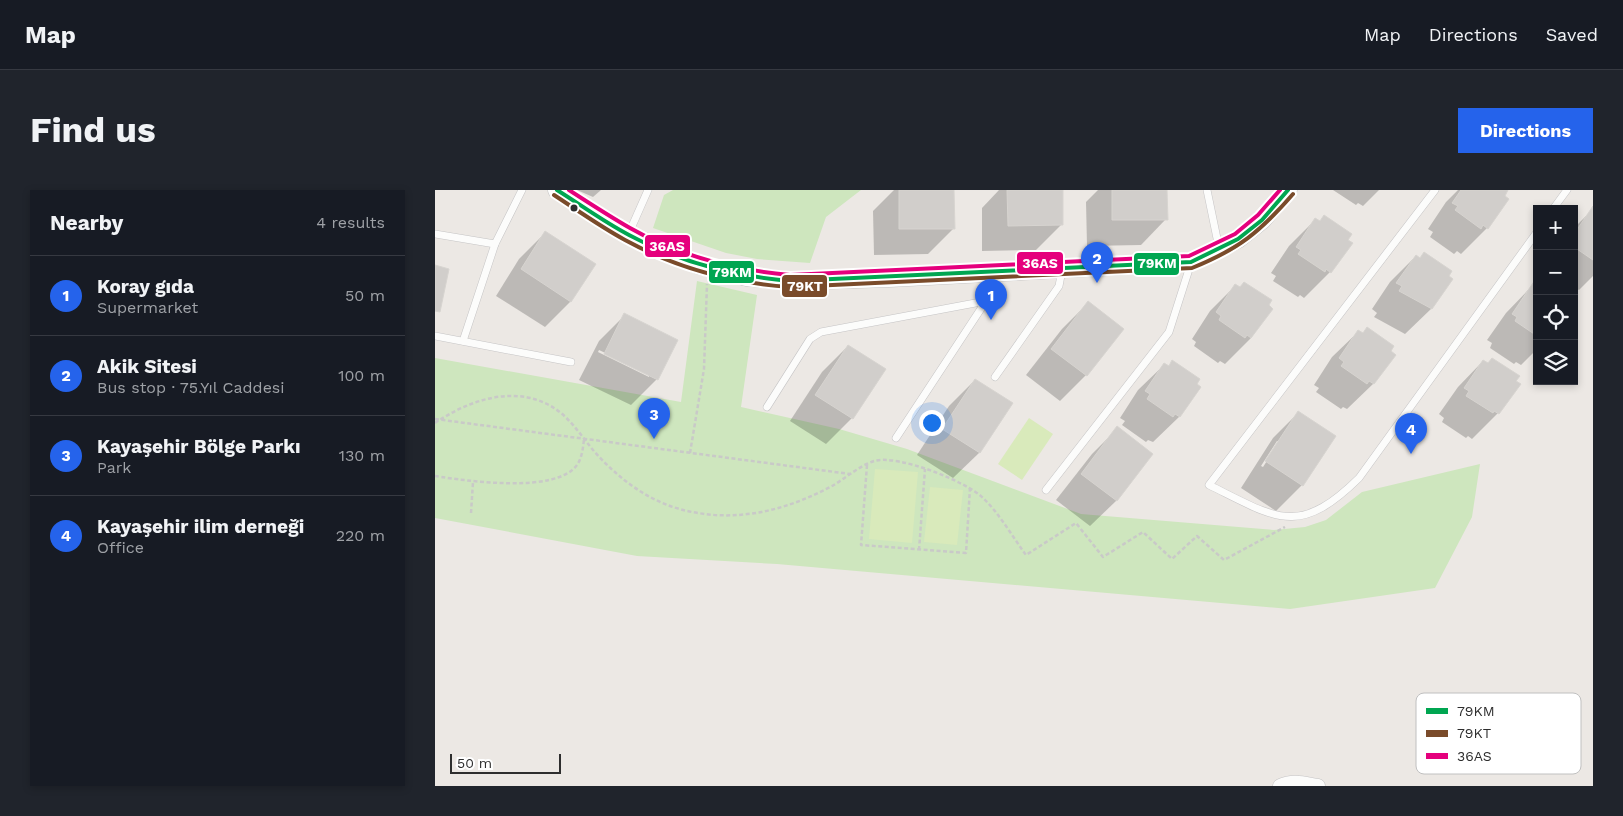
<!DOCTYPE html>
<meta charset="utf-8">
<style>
body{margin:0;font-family:"Work Sans",sans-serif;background:#20242c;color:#f1f3f6}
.controls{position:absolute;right:15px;top:15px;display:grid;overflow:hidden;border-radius:0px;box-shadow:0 2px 8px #0003}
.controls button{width:45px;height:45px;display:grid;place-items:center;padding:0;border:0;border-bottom:1px solid #363941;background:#171b24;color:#f1f3f6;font:25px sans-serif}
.scale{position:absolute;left:15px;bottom:12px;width:111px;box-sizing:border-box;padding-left:5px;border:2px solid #2e2e2e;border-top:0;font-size:14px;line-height:18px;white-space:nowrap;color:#2e2e2e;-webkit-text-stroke:4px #fff;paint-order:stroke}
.you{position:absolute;left:496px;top:232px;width:18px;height:18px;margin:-12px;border:4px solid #fff;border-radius:50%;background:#1a73e8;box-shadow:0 0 0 8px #1a73e833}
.badge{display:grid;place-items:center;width:32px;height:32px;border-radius:50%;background:#2563eb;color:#fff;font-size:16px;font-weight:700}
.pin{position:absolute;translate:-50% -41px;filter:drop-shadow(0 1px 2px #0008)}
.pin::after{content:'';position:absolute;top:26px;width:18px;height:15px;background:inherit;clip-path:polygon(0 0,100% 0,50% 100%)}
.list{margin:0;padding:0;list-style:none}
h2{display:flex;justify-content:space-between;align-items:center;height:65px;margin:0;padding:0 20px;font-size:21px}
h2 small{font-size:16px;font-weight:400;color:#9ea1a6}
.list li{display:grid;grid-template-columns:32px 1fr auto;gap:15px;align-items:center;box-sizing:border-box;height:80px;padding:0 20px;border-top:1px solid #363941}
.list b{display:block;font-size:19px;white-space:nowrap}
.list p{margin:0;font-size:16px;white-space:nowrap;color:#9ea1a6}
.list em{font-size:16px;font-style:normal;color:#9ea1a6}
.icon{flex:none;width:28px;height:28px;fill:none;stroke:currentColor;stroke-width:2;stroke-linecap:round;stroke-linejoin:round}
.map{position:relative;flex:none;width:1158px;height:596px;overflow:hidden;border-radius:0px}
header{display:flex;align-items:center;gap:30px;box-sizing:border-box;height:70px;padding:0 25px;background:#171b24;border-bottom:1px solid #363941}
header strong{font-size:24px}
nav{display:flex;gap:28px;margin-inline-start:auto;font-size:18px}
.intro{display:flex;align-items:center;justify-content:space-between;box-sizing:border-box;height:120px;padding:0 30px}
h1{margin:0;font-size:35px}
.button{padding:12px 22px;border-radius:0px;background:#2563eb;color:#fff;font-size:18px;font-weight:700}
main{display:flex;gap:30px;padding:0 30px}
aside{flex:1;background:#171b24;border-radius:0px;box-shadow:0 2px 8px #0003}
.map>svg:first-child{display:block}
.green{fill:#cee6be}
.pitch{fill:#d9eabb}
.shadow{fill:#0003;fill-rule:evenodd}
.building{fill:#d1cecb;stroke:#d7d4d0}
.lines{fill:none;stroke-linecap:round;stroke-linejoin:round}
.service-casing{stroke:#c5c4c5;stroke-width:8}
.minor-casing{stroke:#c5c4c5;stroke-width:15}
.tertiary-casing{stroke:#c5c4c5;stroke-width:19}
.path{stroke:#c9c9c8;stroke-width:2.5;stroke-dasharray:4 2.5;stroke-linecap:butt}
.service{stroke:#fcfcfb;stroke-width:7}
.minor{stroke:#fcfcfb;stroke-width:14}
.tertiary{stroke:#fcfcfb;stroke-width:18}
.bus-1-casing{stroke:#fff;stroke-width:8}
.bus-2-casing{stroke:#fff;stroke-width:8}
.bus-3-casing{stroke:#fff;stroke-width:8}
.bus-1{stroke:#00a651;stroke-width:4}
.bus-2{stroke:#7a4b2a;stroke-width:4}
.bus-3{stroke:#e5007d;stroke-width:4}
.bus-dot{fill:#2e2e2e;stroke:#fff;stroke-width:2}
.key{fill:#fff;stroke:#c0c0c0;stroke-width:1}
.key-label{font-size:14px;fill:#2e2e2e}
.line-badge{stroke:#fff;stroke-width:2}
.badge-label{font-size:14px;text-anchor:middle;font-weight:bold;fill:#fff}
</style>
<header>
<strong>Map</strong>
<nav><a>Map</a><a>Directions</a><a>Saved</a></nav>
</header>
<div class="intro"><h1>Find us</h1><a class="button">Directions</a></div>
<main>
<aside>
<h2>Nearby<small>4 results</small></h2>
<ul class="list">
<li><span class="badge">1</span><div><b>Koray gıda</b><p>Supermarket</p></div><em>50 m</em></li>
<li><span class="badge">2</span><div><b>Akik Sitesi</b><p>Bus stop · 75.Yıl Caddesi</p></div><em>100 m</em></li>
<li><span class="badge">3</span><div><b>Kayaşehir Bölge Parkı</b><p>Park</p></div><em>130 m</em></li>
<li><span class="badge">4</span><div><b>Kayaşehir ilim derneği</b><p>Office</p></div><em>220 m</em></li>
</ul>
</aside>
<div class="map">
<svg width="1158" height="596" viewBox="0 0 1158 596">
<rect width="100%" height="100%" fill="#ece8e4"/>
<!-- green -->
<g class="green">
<polygon points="238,0 426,0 391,27 375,73 322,69 291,63 218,38 229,5"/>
<polygon points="262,91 322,105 306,217 404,239 472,259 646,324 839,340 870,337 891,330 927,302 1045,274 1037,327 1000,398 855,419 342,374 202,366 0,328 0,168 246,212"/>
</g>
<!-- pitch -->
<g class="pitch">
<polygon points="594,228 618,244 587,290 563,274"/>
<polygon points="440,279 483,282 477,353 434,349"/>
<polygon points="495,297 528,300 522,355 489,352"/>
</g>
<!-- shadow -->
<g class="shadow">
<polygon points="142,0 166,0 158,7"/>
<polygon points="459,0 518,0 519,38 493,64 439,65 438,21"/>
<polygon points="564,0 627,0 627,34 601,60 547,61 547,18"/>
<polygon points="663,0 731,0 731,29 706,55 652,56 651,12"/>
<polygon points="898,0 944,0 928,16 923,13 921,15"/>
<polygon points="1023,0 1070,0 1052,38 1026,64 1022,61 1019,64 995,47 998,42 993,39 1011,12"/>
<polygon points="1155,22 1158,24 1158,86 1144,100 1139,97 1139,38"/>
<polygon points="880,30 895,82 869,108 865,105 863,107 838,91 841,86 836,83 854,56"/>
<polygon points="110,43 136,111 110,137 61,106 84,69"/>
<polygon points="981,66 1016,90 996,119 970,144 939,127 942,123 937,119 955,92"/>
<polygon points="800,96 836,119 816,148 790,174 785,171 783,173 759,156 761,152 757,149 775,121"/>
<polygon points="1096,97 1102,98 1102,159 1086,175 1081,172 1079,174 1055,158 1057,153 1052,150 1071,123"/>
<polygon points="653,113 687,139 651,185 625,211 591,185 627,139"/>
<path d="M190,125L222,189L196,215L144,190L164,151ZM164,160L214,184V187L163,162Z"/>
<polygon points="932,139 959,165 938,194 912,219 908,217 906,219 881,202 884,198 879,195 897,167 923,142 927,144"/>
<polygon points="413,156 449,179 417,228 391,254 355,231 387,182"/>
<polygon points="1048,171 1063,223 1037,249 1033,246 1031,248 1007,232 1009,228 1004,224 1023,197"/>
<polygon points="738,172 765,198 744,227 718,252 713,250 711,252 687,235 690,231 685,228 703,200 729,175 733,177"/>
<polygon points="540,190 576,213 544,263 518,288 482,265 514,216"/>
<path d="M863,223L867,295L841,321L806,298L838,248ZM842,251H845L828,277L826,276Z"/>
<polygon points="683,238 717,264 681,311 655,336 621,310 657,264"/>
</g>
<!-- building -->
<g class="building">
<polygon points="464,0 519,0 520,39 464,39"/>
<polygon points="572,0 628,0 628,35 573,36"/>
<polygon points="677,0 732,0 733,30 677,30"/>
<polygon points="1026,0 1073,0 1070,6 1074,9 1053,39 1048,35 1046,39 1020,20 1023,16 1017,13"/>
<polygon points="1158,16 1158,70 1139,57 1139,44"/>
<polygon points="889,25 917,44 913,50 918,53 896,83 891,79 890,82 863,64 866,60 861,57 880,28 885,31"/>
<polygon points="110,41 161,74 136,112 86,79"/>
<polygon points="989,62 1017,81 1014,86 1018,89 997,119 964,101 967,96 961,93 981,65 985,68"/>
<polygon points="0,75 14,79 5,122 0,121"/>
<polygon points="1102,87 1102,146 1080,131 1082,127 1077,124"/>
<polygon points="809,92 837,110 834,115 838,119 816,148 812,145 810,148 784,130 786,126 781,122 800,94 805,97"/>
<polygon points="653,111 689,139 652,186 616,159"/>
<polygon points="189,123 243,150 223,190 169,164"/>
<polygon points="932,137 959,156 956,161 961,165 939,194 934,191 932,194 906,176 909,172 904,168 923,140 928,143"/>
<polygon points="413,155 451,179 418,229 380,205"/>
<polygon points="1057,168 1085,186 1081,191 1086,194 1064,224 1059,221 1058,223 1031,206 1034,201 1029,198 1048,170 1053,173"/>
<polygon points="737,170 765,189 762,194 766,197 745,227 740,224 738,227 712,209 715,204 710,201 729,173 734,176"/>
<polygon points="540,189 578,213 545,263 507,239"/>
<polygon points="863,221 901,246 868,296 830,271"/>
<polygon points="682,236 718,264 682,311 646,284"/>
</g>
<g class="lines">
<!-- service casing -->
<g class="service-casing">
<g id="service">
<polyline points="772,0 784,58"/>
<path d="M1000,0L774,295C841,328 863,348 924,288L1102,42"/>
<polyline points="1118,19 1132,0"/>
<polyline points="194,43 213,0"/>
<polyline points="0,44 60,54"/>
<polyline points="551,111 560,83"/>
<polyline points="0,146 136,172"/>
<polyline points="28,151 60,54 87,0"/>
<polyline points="560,187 624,96 627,80"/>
<polyline points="332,217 375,149 386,142 551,111 461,248"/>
<polyline points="611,300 734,142 756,73"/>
</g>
</g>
<!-- minor casing -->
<g class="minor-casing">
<path id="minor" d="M845,596C858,590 870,594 883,596"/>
</g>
<!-- tertiary casing -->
<g class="tertiary-casing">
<polyline id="tertiary" points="122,0 194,45 264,75 312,87 355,91 454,88 756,72 803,49 827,30 853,0"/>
</g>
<!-- path -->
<g class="path">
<polyline points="0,229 415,284"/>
<path d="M0,233C37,208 87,192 126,223C139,234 148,248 158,260C186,292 221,317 263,323C310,331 356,318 397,296C411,288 424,276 439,271C462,264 531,291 548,308C564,323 577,346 591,365L641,333L668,367L708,342L737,369L762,346L789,370L850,337"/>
<polyline points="255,263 269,179 272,94"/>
<polyline points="432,275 426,355 531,363 535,298"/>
<path d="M0,286C32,291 121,304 142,275C147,268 148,258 149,249"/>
<polyline points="36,323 38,292"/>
<polyline points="484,360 490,279"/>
</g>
<!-- service -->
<use href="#service" class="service"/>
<!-- minor -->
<use href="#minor" class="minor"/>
<!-- tertiary -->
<use href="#tertiary" class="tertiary"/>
<!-- bus-1 casing -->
<g class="bus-1-casing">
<path id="bus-1" d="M122,0C146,15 169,32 194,45C244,72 298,86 355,91L756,72L803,49L827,30L853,0"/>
</g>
<!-- bus-2 casing -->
<g class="bus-2-casing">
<path id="bus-2" d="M119,5C142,20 166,37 190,50C241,78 298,93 355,97L757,78C804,59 825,42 858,4"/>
</g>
<!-- bus-3 casing -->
<g class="bus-3-casing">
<path id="bus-3" d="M134,0C154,13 174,26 195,38C244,66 300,80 355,85L754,66L800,44L823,25L845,0"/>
</g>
<!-- bus-1 -->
<use href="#bus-1" class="bus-1"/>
<!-- bus-2 -->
<use href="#bus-2" class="bus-2"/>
<!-- bus-3 -->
<use href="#bus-3" class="bus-3"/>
</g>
<!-- markers -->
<circle class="bus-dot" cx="139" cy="18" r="4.5"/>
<!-- legend -->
<rect x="981" y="503" width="165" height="81" rx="8" class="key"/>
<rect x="991" y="518" width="22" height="6" fill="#00a651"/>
<rect x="991" y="540" width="22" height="7" fill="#7a4b2a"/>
<rect x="991" y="563" width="22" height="6" fill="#e5007d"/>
<g class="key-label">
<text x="1022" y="526">79KM</text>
<text x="1022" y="548">79KT</text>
<text x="1022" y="571">36AS</text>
</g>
<g class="line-badge">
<rect x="209" y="44" width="47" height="24" rx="5" fill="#e5007d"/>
<rect x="581" y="61" width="48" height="24" rx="5" fill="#e5007d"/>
<rect x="698" y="62" width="47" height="24" rx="5" fill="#00a651"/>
<rect x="273" y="70" width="47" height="24" rx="5" fill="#00a651"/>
<rect x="346" y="84" width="47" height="24" rx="5" fill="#7a4b2a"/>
</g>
<g class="badge-label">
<text x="232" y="61">36AS</text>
<text x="605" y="78">36AS</text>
<text x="722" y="78">79KM</text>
<text x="297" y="87">79KM</text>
<text x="370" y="101">79KT</text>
</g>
</svg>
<div class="controls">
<button>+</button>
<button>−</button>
<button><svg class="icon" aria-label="locate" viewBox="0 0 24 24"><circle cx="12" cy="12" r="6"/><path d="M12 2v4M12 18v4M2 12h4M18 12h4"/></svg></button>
<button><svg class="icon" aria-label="layers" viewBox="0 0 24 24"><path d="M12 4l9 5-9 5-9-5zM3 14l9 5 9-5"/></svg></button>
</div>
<div class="scale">50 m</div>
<div class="you"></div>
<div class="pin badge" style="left:556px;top:130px">1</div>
<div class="pin badge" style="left:662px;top:93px">2</div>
<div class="pin badge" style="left:219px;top:249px">3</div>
<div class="pin badge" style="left:976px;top:264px">4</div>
</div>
</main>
